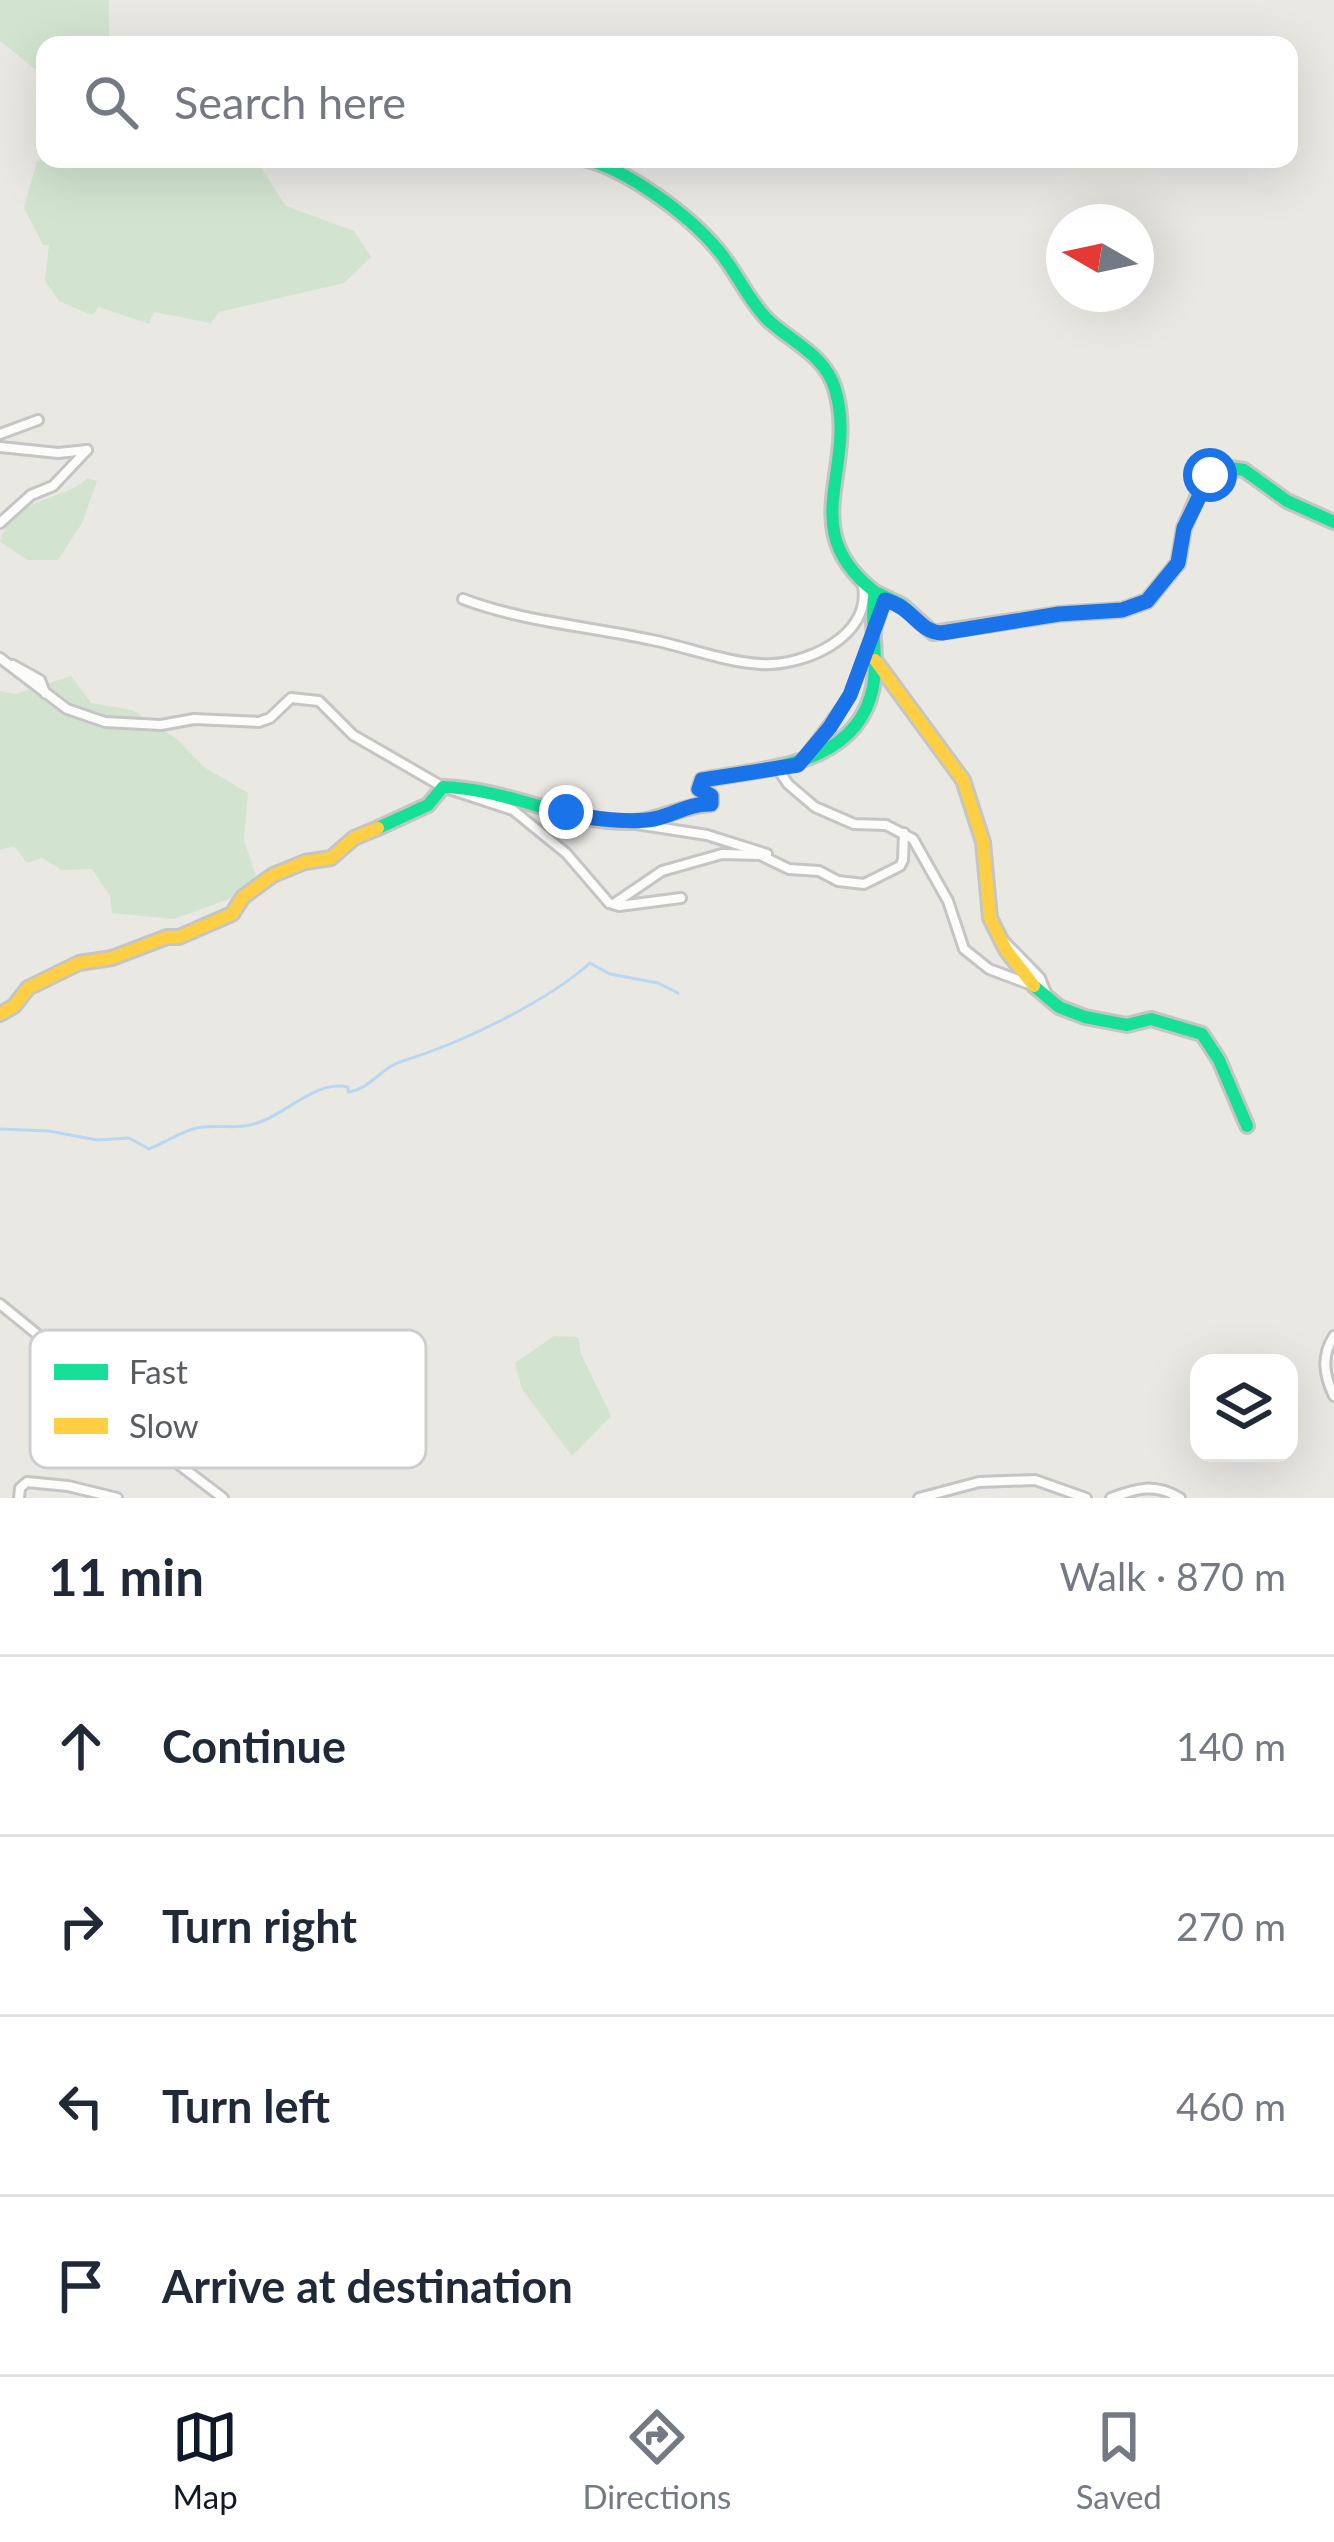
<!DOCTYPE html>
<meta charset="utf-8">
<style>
body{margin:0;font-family:Lato,sans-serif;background:#f2f2f3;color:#1f2937}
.controls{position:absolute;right:36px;bottom:36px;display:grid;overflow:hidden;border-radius:24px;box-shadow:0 12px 48px #0002}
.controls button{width:108px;height:108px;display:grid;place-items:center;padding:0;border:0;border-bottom:3px solid #e0e1e3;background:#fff;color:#1f2937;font:60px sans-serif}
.compass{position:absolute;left:1046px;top:204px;width:108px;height:108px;border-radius:50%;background:#fff;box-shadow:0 12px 48px #0002;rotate:279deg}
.stop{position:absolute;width:36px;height:36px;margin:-27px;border:9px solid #1a73e8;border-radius:50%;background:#fff}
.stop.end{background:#1a73e8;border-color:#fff;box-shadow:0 3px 12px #0008}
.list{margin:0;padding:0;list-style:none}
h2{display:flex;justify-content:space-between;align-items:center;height:156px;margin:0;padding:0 48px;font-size:51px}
h2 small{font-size:39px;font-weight:400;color:#747a83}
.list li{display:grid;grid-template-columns:78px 1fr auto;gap:36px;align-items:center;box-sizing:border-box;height:180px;padding:0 48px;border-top:3px solid #e0e1e3}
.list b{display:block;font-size:45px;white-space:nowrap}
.list em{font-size:39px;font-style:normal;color:#747a83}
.icon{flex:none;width:66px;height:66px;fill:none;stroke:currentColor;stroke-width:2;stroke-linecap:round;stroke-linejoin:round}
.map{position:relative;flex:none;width:1334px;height:1498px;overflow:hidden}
.search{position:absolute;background:#fff;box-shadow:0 12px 48px #0002;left:36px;right:36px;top:36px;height:132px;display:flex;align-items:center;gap:30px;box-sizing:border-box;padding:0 42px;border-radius:24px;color:#747a83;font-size:45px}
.sheet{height:876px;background:#fff}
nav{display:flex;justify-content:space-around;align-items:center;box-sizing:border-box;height:168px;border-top:3px solid #e0e1e3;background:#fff;font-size:33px;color:#747a83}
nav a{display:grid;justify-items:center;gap:6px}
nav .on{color:#111827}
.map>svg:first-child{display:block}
.green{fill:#d2e4d0}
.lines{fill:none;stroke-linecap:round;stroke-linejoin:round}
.stream{stroke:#b9d7f0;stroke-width:3}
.street-casing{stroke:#c5c5c5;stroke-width:14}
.fast-casing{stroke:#c5c5c3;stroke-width:18}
.slow-casing{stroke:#c5c5c3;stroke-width:18}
.street{stroke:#fcfcfb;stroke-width:8}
.fast{stroke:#16e098;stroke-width:12}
.slow{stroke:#ffcf43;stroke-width:12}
.route{stroke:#1a73e8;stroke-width:15}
.key{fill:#fff;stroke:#cdcecf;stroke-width:3}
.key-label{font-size:33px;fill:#595c60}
</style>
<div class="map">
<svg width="1334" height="1498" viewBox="0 0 1334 1498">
<rect width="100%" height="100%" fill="#e9e8e3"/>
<!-- green -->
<g class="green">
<polygon points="0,0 109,0 109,45 45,45 45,77 0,41"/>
<polygon points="45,159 255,159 286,206 354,231 371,257 344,283 219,312 211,323 154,312 149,324 98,307 94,314 89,314 59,301 45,281 49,245 43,245 24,208 37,161"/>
<path d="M88,478L97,481L82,523L58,560H28L0,542C11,497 60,503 88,478Z"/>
<polygon points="71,676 91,703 132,710 178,740 204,767 248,793 244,840 257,879 229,899 174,919 112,913 110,896 92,869 62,870 42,858 27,863 14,846 0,850 0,691 16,694"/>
<polygon points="554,1336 578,1337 581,1354 611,1416 572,1456 522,1389 515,1363"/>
</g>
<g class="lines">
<!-- stream -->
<path class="stream" d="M0,1129L49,1131L97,1140L129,1138L149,1149C167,1142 184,1129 203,1127C224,1125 240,1130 260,1122C287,1113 316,1080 348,1087V1092C371,1089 381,1067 403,1061C461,1043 545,1003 590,963L610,974L658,983L678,993"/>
<!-- street casing -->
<g class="street-casing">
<g id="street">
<polyline points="0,434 38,420"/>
<polyline points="0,447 58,453 87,450"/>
<polyline points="0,523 31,495 53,486 87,450"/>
<path d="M463,599C524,622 588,626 652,640C687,647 725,662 760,664C803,667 872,637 863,586"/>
<polyline points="876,630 885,600"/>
<polyline points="0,658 67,709 105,722 161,725 194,719 259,722 270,718 291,698 319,701 353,735 443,787 513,810 566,853 609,903 619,906 681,898"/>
<polyline points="13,665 40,680 45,693"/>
<polyline points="803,759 850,696 870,644"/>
<polyline points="778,769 788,784 815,807 854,824 886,825 913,839 948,901 964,949 989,969 1029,984"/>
<polyline points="636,824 707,835 767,854"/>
<polyline points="615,903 662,871 722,854 760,855 789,869 819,871 838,881 864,884 900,866 903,860 904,833"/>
<polyline points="1003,940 1040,978 1048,998"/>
<polyline points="0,1304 81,1370 115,1416 223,1498"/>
<path d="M1334,1336C1321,1356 1324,1375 1334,1396"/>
<polyline points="19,1498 20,1488 27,1482 68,1486 117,1498"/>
<polyline points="919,1498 979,1482 1035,1480 1086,1498"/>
<path d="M1111,1498C1137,1488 1155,1483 1180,1498"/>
</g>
</g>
<!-- fast casing -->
<g class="fast-casing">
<g id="fast">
<polyline points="875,592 902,605 933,633 1059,614 1122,610 1147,601 1178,563 1184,528 1201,488 1210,475 1224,467 1244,470 1287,501 1334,522"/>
<path d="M378,828L428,805L443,787C508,789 565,822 628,822C658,822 682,805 711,804V796L699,789L702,780C765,768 857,767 873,687C879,655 869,624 875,592C793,529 859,468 835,389C825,354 789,341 766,318C747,298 736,271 718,250C690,216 626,168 583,159"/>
<polyline points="1034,986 1059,1007 1085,1017 1127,1025 1151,1019 1202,1034 1219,1060 1247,1126"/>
</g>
</g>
<!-- slow casing -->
<g class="slow-casing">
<g id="slow">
<polyline points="875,660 963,780 983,842 990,918 1006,950 1034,986"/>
<polyline points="0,1014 14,1006 28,988 79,963 112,958 167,937 179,937 232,914 243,897 273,875 305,862 331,858 354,838 378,828"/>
</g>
</g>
<!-- street -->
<use href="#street" class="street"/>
<!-- fast -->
<use href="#fast" class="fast"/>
<!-- slow -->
<use href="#slow" class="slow"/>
</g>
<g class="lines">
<!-- route -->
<path class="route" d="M566,812C588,819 632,823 654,819C674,815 689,803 711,804V796L699,789L702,780L798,765L830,727L850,695L885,600C914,608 918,632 942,633L1059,614L1122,610L1147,601L1178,563L1184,528L1210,475"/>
</g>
<!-- legend -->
<rect x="30" y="1330" width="396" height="138" rx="18" class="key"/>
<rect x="54" y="1364" width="54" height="16" fill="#16e098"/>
<rect x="54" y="1418" width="54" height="16" fill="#ffcf43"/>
<g class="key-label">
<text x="129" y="1384">Fast</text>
<text x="129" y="1438">Slow</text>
</g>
</svg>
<div class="controls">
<button><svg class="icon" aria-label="layers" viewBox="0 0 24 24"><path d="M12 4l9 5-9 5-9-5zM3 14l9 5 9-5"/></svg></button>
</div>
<svg class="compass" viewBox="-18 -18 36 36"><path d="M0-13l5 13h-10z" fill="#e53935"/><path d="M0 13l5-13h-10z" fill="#747a83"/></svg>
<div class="stop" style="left:1210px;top:475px"></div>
<div class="stop end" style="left:566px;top:812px"></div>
<div class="search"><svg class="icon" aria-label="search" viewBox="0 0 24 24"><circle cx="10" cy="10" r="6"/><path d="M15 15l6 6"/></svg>Search here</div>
</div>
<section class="sheet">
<h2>11 min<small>Walk · 870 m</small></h2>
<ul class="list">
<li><svg class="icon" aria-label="ahead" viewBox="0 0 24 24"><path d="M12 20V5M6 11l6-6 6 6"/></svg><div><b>Continue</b></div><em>140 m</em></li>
<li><svg class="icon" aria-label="right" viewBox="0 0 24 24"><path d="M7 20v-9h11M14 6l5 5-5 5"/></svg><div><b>Turn right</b></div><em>270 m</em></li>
<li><svg class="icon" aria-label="left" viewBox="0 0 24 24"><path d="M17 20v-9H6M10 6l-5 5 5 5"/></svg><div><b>Turn left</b></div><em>460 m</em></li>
<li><svg class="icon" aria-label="arrive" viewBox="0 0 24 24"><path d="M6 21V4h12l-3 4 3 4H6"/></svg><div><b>Arrive at destination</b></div></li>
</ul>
</section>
<nav>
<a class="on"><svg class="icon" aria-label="map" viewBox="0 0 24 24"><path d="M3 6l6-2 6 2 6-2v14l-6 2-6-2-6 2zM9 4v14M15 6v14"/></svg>Map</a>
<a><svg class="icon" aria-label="directions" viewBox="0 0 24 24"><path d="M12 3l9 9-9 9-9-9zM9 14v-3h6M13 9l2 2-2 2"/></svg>Directions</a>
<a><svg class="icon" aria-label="saved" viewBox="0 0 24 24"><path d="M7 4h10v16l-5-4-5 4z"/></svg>Saved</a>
</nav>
